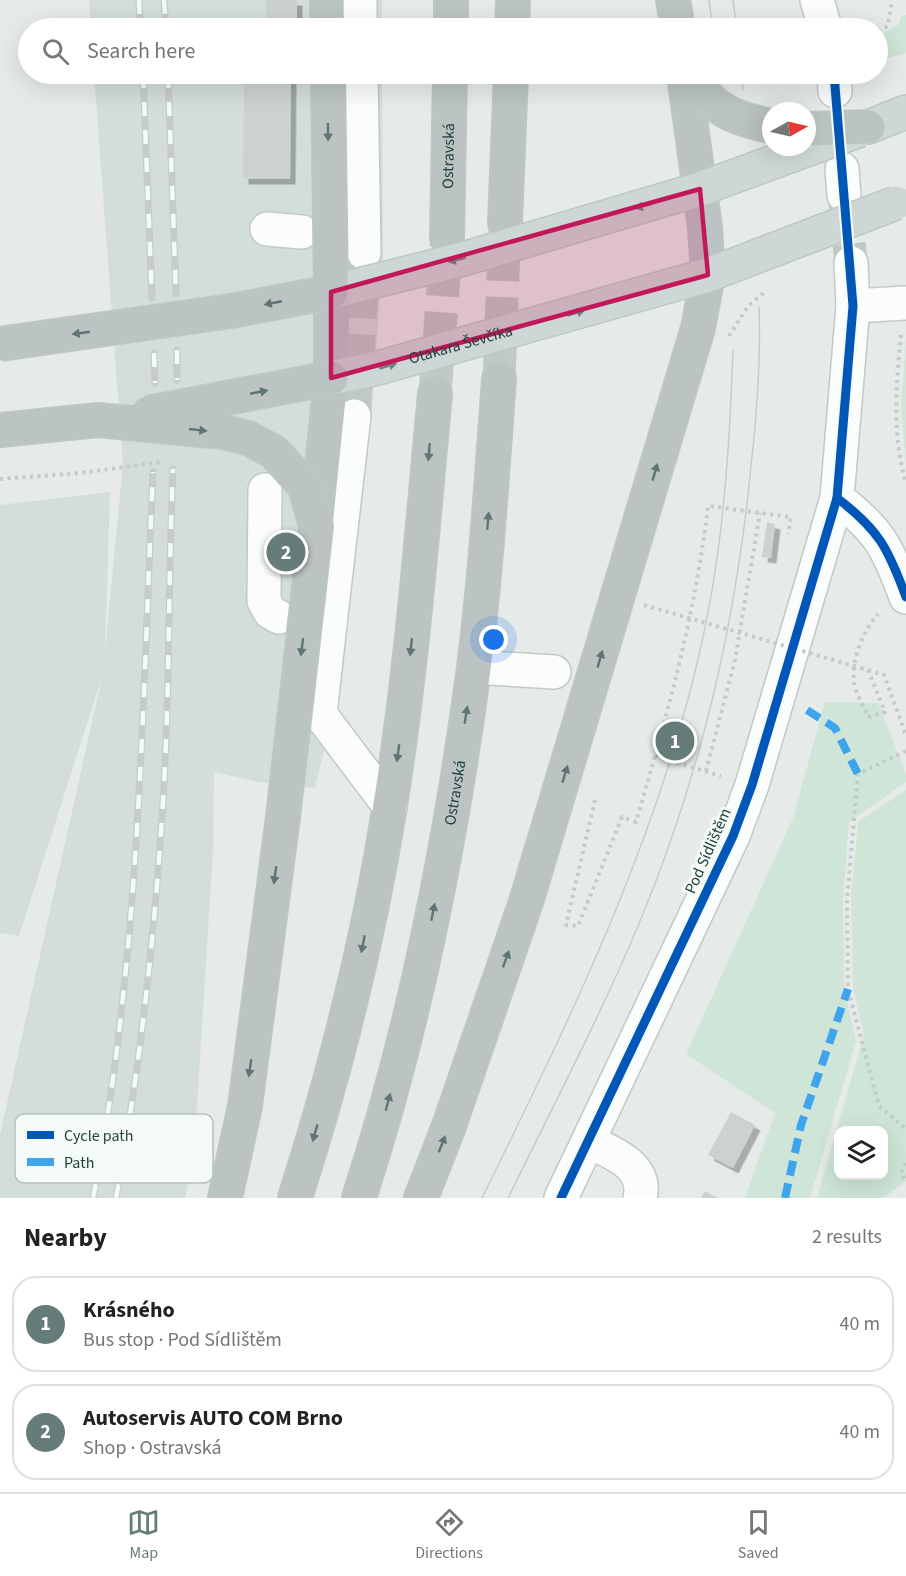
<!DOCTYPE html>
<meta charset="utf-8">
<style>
body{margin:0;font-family:"Source Sans 3",sans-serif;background:#f2f2f2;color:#222}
.controls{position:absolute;right:18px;bottom:18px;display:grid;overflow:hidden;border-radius:12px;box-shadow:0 6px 24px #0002}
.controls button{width:54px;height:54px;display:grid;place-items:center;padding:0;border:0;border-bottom:2px solid #e0e0e0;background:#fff;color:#222;font:30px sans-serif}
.compass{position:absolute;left:762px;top:102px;width:54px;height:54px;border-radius:50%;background:#fff;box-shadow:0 6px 24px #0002;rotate:82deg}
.you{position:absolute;left:494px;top:640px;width:21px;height:21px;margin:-15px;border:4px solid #fff;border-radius:50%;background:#1a73e8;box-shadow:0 0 0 9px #1a73e833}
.badge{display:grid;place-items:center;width:39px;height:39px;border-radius:50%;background:#667c79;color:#fff;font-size:20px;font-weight:700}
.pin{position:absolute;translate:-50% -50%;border:3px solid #fff;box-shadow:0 2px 6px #0006}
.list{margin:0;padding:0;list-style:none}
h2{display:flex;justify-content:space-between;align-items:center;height:78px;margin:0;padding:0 24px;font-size:26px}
h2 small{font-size:20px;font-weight:400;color:#767676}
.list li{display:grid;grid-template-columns:39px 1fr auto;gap:18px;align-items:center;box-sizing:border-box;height:96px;margin:0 12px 12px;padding:0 12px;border:2px solid #e0e0e0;border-radius:24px}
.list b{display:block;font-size:22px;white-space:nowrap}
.list p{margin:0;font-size:20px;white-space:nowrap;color:#767676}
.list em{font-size:20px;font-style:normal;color:#767676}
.icon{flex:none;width:33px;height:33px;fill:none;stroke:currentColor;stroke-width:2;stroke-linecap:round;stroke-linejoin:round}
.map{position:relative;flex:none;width:906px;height:1198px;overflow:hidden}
.search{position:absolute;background:#fff;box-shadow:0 6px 24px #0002;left:18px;right:18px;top:18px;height:66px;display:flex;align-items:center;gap:15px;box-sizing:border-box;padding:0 21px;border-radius:33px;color:#767676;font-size:22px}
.sheet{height:294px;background:#fff}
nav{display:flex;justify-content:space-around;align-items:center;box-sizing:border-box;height:84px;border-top:2px solid #e0e0e0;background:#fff;font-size:16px;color:#767676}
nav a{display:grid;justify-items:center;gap:3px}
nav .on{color:#667c79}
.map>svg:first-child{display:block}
.built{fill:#d3ddd9}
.green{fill:#cee5d7;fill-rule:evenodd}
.building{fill:#ccd2d1;filter:url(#shadow)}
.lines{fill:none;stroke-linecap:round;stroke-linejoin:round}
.minor-tunnel{stroke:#bfc9c6;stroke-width:33;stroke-dasharray:33 16;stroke-linecap:butt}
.highway-tunnel{stroke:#bfc9c6;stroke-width:33;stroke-dasharray:33 16;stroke-linecap:butt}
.minor-casing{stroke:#c3c8c6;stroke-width:36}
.major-casing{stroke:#bdc7c5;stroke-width:36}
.highway-casing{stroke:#bdc7c5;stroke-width:36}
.path{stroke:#c2cbc9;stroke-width:4;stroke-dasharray:3 4.5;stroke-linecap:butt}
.minor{stroke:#fbfcfc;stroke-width:33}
.major{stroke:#cdd7d5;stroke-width:33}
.highway{stroke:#bbc3c3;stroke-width:33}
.tram{stroke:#c7cccb;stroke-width:1.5}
.rail-casing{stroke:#c7cccb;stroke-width:7}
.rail{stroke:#f4faf8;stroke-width:4.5;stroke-dasharray:14;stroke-linecap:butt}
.major-bridge-casing{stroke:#bdc7c5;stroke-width:36;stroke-linecap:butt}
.highway-bridge-casing{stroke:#bdc7c5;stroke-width:36;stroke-linecap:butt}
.path-bridge{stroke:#c2cbc9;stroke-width:4;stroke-dasharray:3 4.5;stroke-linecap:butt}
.major-bridge{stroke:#cdd7d5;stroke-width:33}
.highway-bridge{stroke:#bbc3c3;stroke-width:33}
.quiet{stroke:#3ea4ec;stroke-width:8;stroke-dasharray:15 8;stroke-linecap:butt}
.cycleway-casing{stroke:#f4faf8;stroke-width:13}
.cycleway{stroke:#0057b8;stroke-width:9}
.oneway{fill:#5f7572}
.oneway2{fill:#6e8481}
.marked{fill:#c2185b;fill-opacity:0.2;stroke:#c2185b;stroke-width:4.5;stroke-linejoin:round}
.labels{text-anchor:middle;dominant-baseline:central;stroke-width:6;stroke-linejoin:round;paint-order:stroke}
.street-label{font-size:16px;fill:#21413c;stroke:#f4faf8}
.key{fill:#f4faf8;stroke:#b5c2c0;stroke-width:1.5}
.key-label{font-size:16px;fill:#21413c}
</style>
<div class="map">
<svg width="906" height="1198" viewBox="0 0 906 1198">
<defs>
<filter id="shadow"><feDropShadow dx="5.5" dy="5.5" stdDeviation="0" flood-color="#0004"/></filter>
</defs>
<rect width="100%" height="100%" fill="#e6ebe9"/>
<!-- built -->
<g class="built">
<polygon points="89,0 382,0 382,28 91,28"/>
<polygon points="94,74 382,74 383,252 372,411 333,714 315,788 258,782 214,772 213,850 194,1154 185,1198 0,1198 0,1135 102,677 19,936 0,933 0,505 110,492 105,652 123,463"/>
</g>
<!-- green -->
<g class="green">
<path d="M906,15V53L878,61C877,37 878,36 899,24L901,16Z"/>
<polygon points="906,340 906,464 901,407"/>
<polygon points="825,702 878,703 906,774 906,782 849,822 843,900 844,990 856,1041 810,1198 745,1198 775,1113 686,1054 793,818"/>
<path d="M906,790V1181L883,1198H817L864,1035L853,987L851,896L858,822ZM838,1130H884V1176H838Z"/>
</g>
<!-- building -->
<g class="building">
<rect x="266" y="0" width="31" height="28"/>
<polygon points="244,74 291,74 290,179 243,179"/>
<polygon points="767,522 775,524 771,558 762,557"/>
<polygon points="731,1112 755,1125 733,1168 708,1155"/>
<polygon points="705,1191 718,1198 701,1198"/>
</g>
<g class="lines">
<!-- minor-tunnel -->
<g class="minor-tunnel">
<polyline points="844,195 851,263"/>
<polyline points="354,416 364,258"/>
</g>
<!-- highway-tunnel -->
<g class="highway-tunnel">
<polyline points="499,379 505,222"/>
<polyline points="435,394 447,238"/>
</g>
<!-- minor casing -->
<g class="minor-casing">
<g id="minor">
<polyline points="360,0 360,28"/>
<polyline points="817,0 825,28"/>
<polyline points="361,74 364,253"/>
<polyline points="834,74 835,91"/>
<polyline points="842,169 844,195"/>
<polyline points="267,229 302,232"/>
<path d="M851,263L853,306L837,498C879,530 888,548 906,597"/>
<polyline points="853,306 906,303"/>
<polyline points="265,490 264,601 270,612 279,617"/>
<polyline points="324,624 330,624 354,416"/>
<polyline points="330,624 320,714 390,807"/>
<polyline points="474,667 554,672"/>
<path d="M589,1142C612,1152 648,1166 640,1198"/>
<polyline points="561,1198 733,836 752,785 837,498"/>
</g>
</g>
<!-- major casing -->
<g class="major-casing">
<polyline id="major" points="868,127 906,112"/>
</g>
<!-- highway casing -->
<g class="highway-casing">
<g id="highway">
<polyline points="327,0 327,28"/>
<polyline points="673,0 678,28"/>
<polyline points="451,28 451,0"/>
<polyline points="512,28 513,0"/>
<polyline points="505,222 511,74"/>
<path id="s1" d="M447,238L450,74"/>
<polyline points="0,430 98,420"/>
<polyline points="316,526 331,378 331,292"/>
<polyline points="225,1198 245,1106 283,817"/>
<path d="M295,1198C336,1070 369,938 390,805C412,669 422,531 435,394"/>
<path id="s2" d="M359,1198C415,1026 450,847 474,668C486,572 492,475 499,379"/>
<polyline points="421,1198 449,1126 526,902 698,328 708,275 705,228 684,74"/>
</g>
</g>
<!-- path -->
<g class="path">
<polyline points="878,31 888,26 892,0"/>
<path d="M901,335C896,382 892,438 906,483"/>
<polyline points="861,668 884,675 906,735"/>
<path d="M868,670L885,712L868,717C864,706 855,693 854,681C851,660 864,629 878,614"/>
<polyline points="906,751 858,774 847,899 848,989 879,1106 906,1129"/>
<polyline points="655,756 721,776"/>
<polyline points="706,771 735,660 760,513"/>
<path d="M595,800L566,925L578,926L622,817L636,822C667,716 695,616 708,506L791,517L788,534"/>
<polyline points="906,1163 901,1173 906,1180"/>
</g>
<!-- minor -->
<use href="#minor" class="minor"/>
<!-- major -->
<use href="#major" class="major"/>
<!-- highway -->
<use href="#highway" class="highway"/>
<!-- tram -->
<g class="tram">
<polyline points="709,0 713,28"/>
<polyline points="733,0 737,28"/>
<polyline points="742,74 743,90"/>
<path d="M482,1198C576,1007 671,814 710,602C725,519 730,434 733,350"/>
<path d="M508,1198C552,1108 599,1019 638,926C699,781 736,623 751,466C757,413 761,360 759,307"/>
</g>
<!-- rail casing -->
<g class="rail-casing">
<g id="rail">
<polyline points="139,0 140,28"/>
<polyline points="164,0 166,28"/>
<polyline points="143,74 152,298"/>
<polyline points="168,74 176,294"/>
<polyline points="177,350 177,380"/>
<polyline points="154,353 155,383"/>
<path d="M93,1198C140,959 142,715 153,472"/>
<path d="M116,1198C140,1067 155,934 163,801C170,691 168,580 173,469"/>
</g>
</g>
<!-- rail -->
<use href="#rail" class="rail"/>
<!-- major-bridge casing -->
<g class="major-bridge-casing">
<g id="major-bridge">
<polyline points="331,292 463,259 700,189 860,130"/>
<path id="s3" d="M331,378L378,368L708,275L896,203"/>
</g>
</g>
<!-- highway-bridge casing -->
<g class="highway-bridge-casing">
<g id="highway-bridge">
<path d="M690,74C712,109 731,118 771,126"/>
<polyline points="807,129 868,127"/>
<polyline points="0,344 231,311 331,292 328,74"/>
<polyline points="148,413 331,378"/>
<polyline points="98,420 223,432 248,438 274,452 305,486 316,526 283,817"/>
</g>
</g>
<!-- path-bridge -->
<g class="path-bridge">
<polyline points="729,336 748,306 766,291"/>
<polyline points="0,479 80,473 163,462"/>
<polyline points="644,605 861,668"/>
</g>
<!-- major-bridge -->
<use href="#major-bridge" class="major-bridge"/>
<!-- highway-bridge -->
<use href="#highway-bridge" class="highway-bridge"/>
<!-- quiet -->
<g class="quiet">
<polyline points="807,710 835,728 858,774"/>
<polyline points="785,1198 801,1125 848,989"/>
</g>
<!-- cycleway casing -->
<g class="cycleway-casing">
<g id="cycleway">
<path d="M834,74L853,306L837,498C879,530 888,548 906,597"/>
<polyline points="561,1198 733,836 752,785 837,498"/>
</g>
</g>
<!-- cycleway -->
<use href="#cycleway" class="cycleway"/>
</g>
<!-- one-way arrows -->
<defs><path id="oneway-solid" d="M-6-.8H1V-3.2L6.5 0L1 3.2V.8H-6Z" transform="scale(1.5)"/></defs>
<g class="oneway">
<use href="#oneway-solid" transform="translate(328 132) rotate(89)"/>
<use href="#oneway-solid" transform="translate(273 303) rotate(169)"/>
<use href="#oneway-solid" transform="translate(81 333) rotate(172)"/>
<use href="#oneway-solid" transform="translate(259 392) rotate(-11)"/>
<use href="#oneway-solid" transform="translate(198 430) rotate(6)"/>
<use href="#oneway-solid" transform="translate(429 452) rotate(95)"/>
<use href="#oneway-solid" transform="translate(655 472) rotate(-74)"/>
<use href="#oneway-solid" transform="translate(488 521) rotate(-85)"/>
<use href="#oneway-solid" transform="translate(302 647) rotate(97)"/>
<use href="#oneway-solid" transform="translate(411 647) rotate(96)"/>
<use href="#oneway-solid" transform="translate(600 659) rotate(-74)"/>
<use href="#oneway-solid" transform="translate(466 715) rotate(-81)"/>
<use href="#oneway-solid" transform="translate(398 753) rotate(98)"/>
<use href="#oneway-solid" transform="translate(565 774) rotate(-73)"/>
<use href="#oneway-solid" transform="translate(275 875) rotate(98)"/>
<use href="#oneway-solid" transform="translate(433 912) rotate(-79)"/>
<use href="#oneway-solid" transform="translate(363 944) rotate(101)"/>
<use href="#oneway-solid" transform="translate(506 959) rotate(-70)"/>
<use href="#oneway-solid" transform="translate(250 1068) rotate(98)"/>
<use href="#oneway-solid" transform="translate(388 1102) rotate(-75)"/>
<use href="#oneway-solid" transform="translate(315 1133) rotate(106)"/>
<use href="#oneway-solid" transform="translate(442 1144) rotate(-69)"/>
</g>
<g class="oneway2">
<use href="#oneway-solid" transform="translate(644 206) rotate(164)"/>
<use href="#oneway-solid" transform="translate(457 260) rotate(166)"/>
<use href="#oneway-solid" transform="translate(576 313) rotate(-16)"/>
<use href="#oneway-solid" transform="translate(388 366) rotate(-16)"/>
</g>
<!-- marked area -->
<path class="marked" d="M700,189L708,275L331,378V292Z"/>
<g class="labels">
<!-- street labels -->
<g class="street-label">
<text stroke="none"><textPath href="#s1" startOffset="82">Ostravská</textPath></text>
<text stroke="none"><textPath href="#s3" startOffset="134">Otakara Ševčíka</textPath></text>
<text stroke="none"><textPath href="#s2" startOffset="417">Ostravská</textPath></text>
<text transform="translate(708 851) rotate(-66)">Pod Sídlištěm</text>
</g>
</g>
<!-- legend -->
<rect x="15" y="1114" width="198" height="69" rx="9" class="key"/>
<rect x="27" y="1131" width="27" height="8" fill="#0057b8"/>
<rect x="27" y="1158" width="27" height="8" fill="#3ea4ec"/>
<g class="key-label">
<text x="64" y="1141">Cycle path</text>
<text x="64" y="1168">Path</text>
</g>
</svg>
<div class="controls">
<button><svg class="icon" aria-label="layers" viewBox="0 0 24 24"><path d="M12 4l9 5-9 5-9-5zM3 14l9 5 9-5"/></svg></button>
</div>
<svg class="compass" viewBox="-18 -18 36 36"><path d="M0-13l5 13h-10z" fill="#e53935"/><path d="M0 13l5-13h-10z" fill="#767676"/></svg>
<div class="you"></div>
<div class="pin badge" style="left:675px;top:741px">1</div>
<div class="pin badge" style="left:286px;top:552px">2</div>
<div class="search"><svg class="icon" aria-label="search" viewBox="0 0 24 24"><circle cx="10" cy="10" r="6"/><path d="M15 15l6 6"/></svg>Search here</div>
</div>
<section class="sheet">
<h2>Nearby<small>2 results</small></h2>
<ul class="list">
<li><span class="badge">1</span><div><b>Krásného</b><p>Bus stop · Pod Sídlištěm</p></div><em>40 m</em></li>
<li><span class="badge">2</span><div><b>Autoservis AUTO COM Brno</b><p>Shop · Ostravská</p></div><em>40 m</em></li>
</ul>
</section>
<nav>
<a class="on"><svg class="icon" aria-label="map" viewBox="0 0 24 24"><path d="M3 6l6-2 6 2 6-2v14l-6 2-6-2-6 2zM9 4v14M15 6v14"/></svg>Map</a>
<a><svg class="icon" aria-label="directions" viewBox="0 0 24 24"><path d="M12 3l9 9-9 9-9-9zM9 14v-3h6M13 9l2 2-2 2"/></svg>Directions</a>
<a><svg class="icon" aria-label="saved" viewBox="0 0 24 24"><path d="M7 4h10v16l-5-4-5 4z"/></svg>Saved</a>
</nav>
